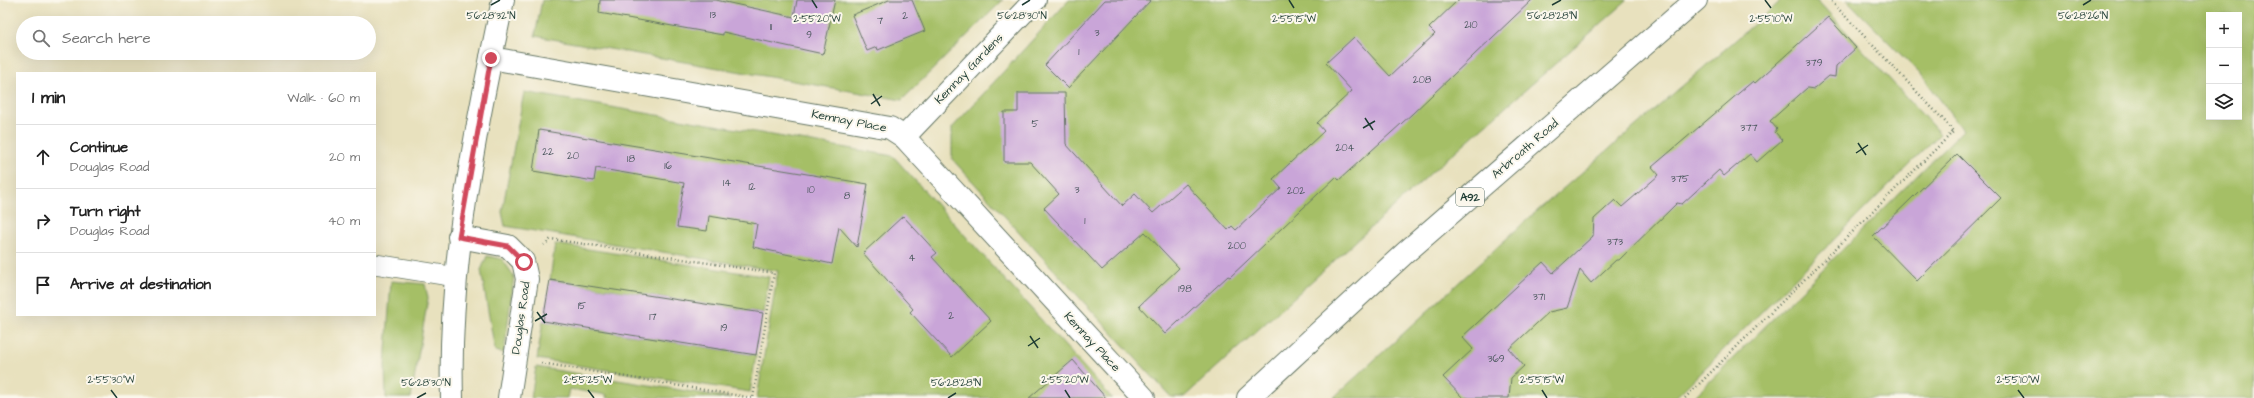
<!DOCTYPE html>
<meta charset="utf-8">
<style>
body{margin:0;font-family:"Architects Daughter",sans-serif;background:#f2f2f2;color:#222}
.controls{position:absolute;right:12px;top:12px;display:grid;overflow:hidden;border-radius:0px;box-shadow:0 4px 16px #0002}
.controls button{width:36px;height:36px;display:grid;place-items:center;padding:0;border:0;border-bottom:1px solid #e0e0e0;background:#fff;color:#222;font:20px sans-serif}
.stop{position:absolute;width:12px;height:12px;margin:-9px;border:3px solid #d1495b;border-radius:50%;background:#fff}
.stop.end{background:#d1495b;border-color:#fff;box-shadow:0 1px 4px #0008}
.list{margin:0;padding:0;list-style:none}
h2{display:flex;justify-content:space-between;align-items:center;height:52px;margin:0;padding:0 16px;font-size:17px}
h2 small{font-size:13px;font-weight:400;color:#767676}
.list li{display:grid;grid-template-columns:26px 1fr auto;gap:12px;align-items:center;box-sizing:border-box;height:64px;padding:0 16px;border-top:1px solid #e0e0e0}
.list b{display:block;font-size:15px;white-space:nowrap}
.list p{margin:0;font-size:13px;white-space:nowrap;color:#767676}
.list em{font-size:13px;font-style:normal;color:#767676}
.icon{flex:none;width:22px;height:22px;fill:none;stroke:currentColor;stroke-width:2;stroke-linecap:round;stroke-linejoin:round}
.map{position:relative;flex:none;width:2254px;height:398px;overflow:hidden}
.search{position:absolute;background:#fff;box-shadow:0 4px 16px #0002;left:16px;top:16px;width:360px;height:44px;display:flex;align-items:center;gap:10px;box-sizing:border-box;padding:0 14px;border-radius:22px;color:#767676;font-size:15px}
.panel{position:absolute;background:#fff;box-shadow:0 4px 16px #0002;left:16px;top:72px;width:360px;height:244px;border-radius:0px}
.map>svg:first-child{display:block}
.green{fill:#a5bf66;stroke:#627e4d;fill-rule:evenodd}
.building{fill:#c9a5d8}
.lines{fill:none;stroke-linecap:round;stroke-linejoin:round}
.service-casing{stroke:#657664;stroke-width:21}
.minor-casing{stroke:#657664;stroke-width:24}
.secondary-casing{stroke:#657664;stroke-width:24}
.primary-casing{stroke:#657664;stroke-width:24}
.path{stroke:#657664;stroke-width:2.5;stroke-dasharray:1 3;stroke-linecap:butt}
.service{stroke:#fff;stroke-width:19}
.minor{stroke:#fff;stroke-width:22}
.secondary{stroke:#fff;stroke-width:22}
.primary{stroke:#fff;stroke-width:22}
.route{stroke:#d1495b;stroke-width:5}
.ticks{fill:none;stroke:#1f3d34;stroke-width:1.5}
.labels{text-anchor:middle;dominant-baseline:central;stroke-width:4;stroke-linejoin:round;paint-order:stroke}
.number-label{font-size:10px;fill:#4a575d}
.shield{fill:#fbf7ec;stroke:#61756b;stroke-width:1}
.shield-label{font-size:11px;font-weight:bold;fill:#1f3d34}
.street-label{font-size:12px;fill:#1f3d34;stroke:#fbf7ec}
.ticks-label{font-size:10px;text-anchor:middle;fill:#1f3d34;stroke:#fbf7ec;stroke-width:4;stroke-linejoin:round;paint-order:stroke}
</style>
<div class="map">
<svg width="2254" height="398" viewBox="0 0 2254 398">
<rect width="100%" height="100%" fill="#fbf7ec"/>
<filter id="ink" filterUnits="userSpaceOnUse"><feTurbulence type="fractalNoise" baseFrequency=".025" numOctaves="2"/><feDisplacementMap in="SourceGraphic" scale="8" xChannelSelector="R" yChannelSelector="G"/><feConvolveMatrix kernelMatrix="1 2 1 2 8 2 1 2 1" color-interpolation-filters="sRGB"/></filter>
<filter id="wash" filterUnits="userSpaceOnUse"><feTurbulence type="fractalNoise" baseFrequency=".012" numOctaves="4" result="noise"/><feDisplacementMap in="SourceGraphic" scale="16" xChannelSelector="R" yChannelSelector="G"/><feGaussianBlur stdDeviation="0.9" result="paint"/><feColorMatrix in="noise" values="0 0 0 0 0 0 0 0 0 0 0 0 0 0 0 0 0 1.4 0 .05"/><feComposite in="paint" operator="in"/></filter>
<g filter="url(#wash)">
<rect width="100%" height="100%" fill="#e8e1be"/>
<!-- green -->
<g class="green">
<polygon points="542,0 1003,0 902,100 535,36"/>
<polygon points="1069,0 1628,0 1442,163 1184,397 1171,397 952,159 952,128"/>
<polygon points="1782,0 1817,0 1940,134 1675,398 1333,398 1529,218"/>
<path d="M1847,0H2254V398H1693L1963,130L1923,77ZM2209,15H2239V117H2209Z"/>
<polygon points="524,92 893,156 1112,398 757,398 778,271 505,226 502,212"/>
<polygon points="555,244 769,277 763,313 550,280"/>
<polygon points="487,256 502,259 514,276 504,353 495,351 481,270"/>
<polygon points="391,281 425,284 428,298 411,398 386,398 385,364"/>
<polygon points="543,321 756,355 750,392 537,359"/>
<polygon points="536,367 730,398 606,398 607,395 569,389 567,398 531,398"/>
</g>
<g id="blocks">
<!-- building -->
<g class="building">
<polygon points="600,0 716,0 794,17 797,0 835,0 823,54 723,32 723,35 599,13"/>
<polygon points="889,0 912,0 925,31 878,50 877,47 867,51 852,15"/>
<polygon points="1105,0 1151,0 1068,88 1045,65"/>
<polygon points="1458,0 1532,0 1412,114 1339,180 1336,177 1230,277 1228,276 1165,334 1139,306 1179,268 1145,232 1102,270 1044,208 1059,194 1030,162 1004,162 1004,112 1018,112 1018,93 1065,93 1066,144 1122,206 1135,194 1153,213 1186,184 1228,230 1232,226 1236,230 1281,188 1273,179 1324,131 1317,123 1352,91 1326,63 1354,37 1390,76 1435,34 1429,28"/>
<polygon points="1828,17 1856,48 1836,66 1835,77 1829,76 1814,89 1807,88 1770,121 1777,129 1775,132 1782,140 1757,162 1750,154 1724,176 1719,170 1682,204 1677,203 1619,260 1616,260 1591,283 1580,270 1567,308 1549,312 1509,349 1524,366 1511,378 1509,398 1463,398 1443,377 1473,349 1462,337 1543,262 1553,273 1593,236 1594,219 1615,200 1622,207 1659,175 1652,167 1753,81 1755,83"/>
<polygon points="539,130 868,184 857,247 839,227 832,264 753,247 757,224 709,216 707,231 677,227 684,183 596,168 594,181 533,171"/>
<polygon points="1957,154 2001,198 1917,281 1873,236"/>
<polygon points="903,216 937,253 932,257 991,321 952,357 910,312 913,309 863,253"/>
<polygon points="550,280 763,313 756,355 543,321"/>
<polygon points="1073,360 1106,398 1029,398"/>
</g>
</g>
</g>
<g filter="url(#ink)">
<use href="#blocks" fill-opacity="0" stroke="#657664" stroke-width="1"/>
<g class="lines">
<!-- service casing -->
<g class="service-casing">
<polyline id="service" points="375,264 456,277"/>
</g>
<!-- minor casing -->
<g class="minor-casing">
<g id="minor">
<polyline points="491,58 890,128 904,137 1144,398"/>
<polyline points="904,137 1035,0"/>
<polyline points="459,237 508,246 523,261 527,279 509,398"/>
</g>
</g>
<!-- secondary casing -->
<g class="secondary-casing">
<path id="secondary" d="M452,398C448,264 475,131 503,0"/>
</g>
<!-- primary casing -->
<g class="primary-casing">
<polyline id="primary" points="1248,398 1405,253 1696,0"/>
</g>
<!-- path -->
<g class="path">
<polyline points="541,363 753,398 774,273 551,239 544,245"/>
<polyline points="1685,398 1954,131 1830,0"/>
</g>
<!-- service -->
<use href="#service" class="service"/>
<!-- minor -->
<use href="#minor" class="minor"/>
<!-- secondary -->
<use href="#secondary" class="secondary"/>
<!-- primary -->
<use href="#primary" class="primary"/>
</g>
</g>
<g class="lines" filter="url(#ink)">
<!-- route -->
<polyline class="route" points="491,58 459,237 508,246 524,262"/>
</g>
<!-- ticks -->
<path class="ticks" d="M812,0L817,8M1289,0L1294,8M1765,0L1771,8M491,5L500,0M1022,5L1030,0M1552,5L1561,0M2083,5L2091,0M873,94L880,106M871,104L882,96M1365,118L1373,130M1363,128L1375,121M1858,143L1866,155M1856,153L1868,145M537,312L545,323M535,321L547,314M1030,336L1038,348M1028,346L1040,338M111,390L117,398M588,390L594,398M1065,390L1070,398M1542,390L1547,398M2018,390L2024,398M417,398L426,393M948,398L956,393"/>
<g class="labels">
<!-- number labels -->
<g class="number-label">
<text x="713" y="15">13</text>
<text x="905" y="16">2</text>
<text x="880" y="21">7</text>
<text x="1471" y="25">210</text>
<text x="771" y="27">11</text>
<text x="1097" y="33">3</text>
<text x="809" y="35">9</text>
<text x="1079" y="52">1</text>
<text x="1814" y="63">379</text>
<text x="1422" y="80">208</text>
<text x="1035" y="124">5</text>
<text x="1749" y="128">377</text>
<text x="1345" y="148">204</text>
<text x="548" y="152">22</text>
<text x="573" y="156">20</text>
<text x="631" y="159">18</text>
<text x="668" y="166">16</text>
<text x="1680" y="179">375</text>
<text x="727" y="183">14</text>
<text x="752" y="187">12</text>
<text x="811" y="190">10</text>
<text x="1077" y="190">3</text>
<text x="1296" y="191">202</text>
<text x="847" y="196">8</text>
<text x="1085" y="221">1</text>
<text x="1615" y="242">373</text>
<text x="1237" y="246">200</text>
<text x="912" y="258">4</text>
<text x="1185" y="289">198</text>
<text x="1539" y="297">371</text>
<text x="582" y="306">15</text>
<text x="951" y="316">2</text>
<text x="653" y="317">17</text>
<text x="724" y="328">19</text>
<text x="1496" y="359">369</text>
</g>
<!-- shield labels -->
<rect class="shield" x="1456" y="188" width="28" height="18" rx="3"/>
<g class="shield-label">
<text x="1470" y="197">A92</text>
</g>
<!-- street labels -->
<g class="street-label">
<text transform="translate(969 69) rotate(-46)">Kemnay Gardens</text>
<text transform="translate(849 121) rotate(11)">Kemnay Place</text>
<text transform="translate(1525 149) rotate(-41)">Arbroath Road</text>
<text transform="translate(521 318) rotate(-82)">Douglas Road</text>
<text transform="translate(1092 342) rotate(47)">Kemnay Place</text>
</g>
</g>
<g class="ticks-label">
<text x="491" y="19">56°28'32"N</text>
<text x="1022" y="19">56°28'30"N</text>
<text x="1552" y="19">56°28'28"N</text>
<text x="2083" y="19">56°28'26"N</text>
<text x="817" y="22">2°55'20"W</text>
<text x="1771" y="22">2°55'10"W</text>
<text x="1294" y="22">2°55'15"W</text>
<text x="111" y="383">2°55'30"W</text>
<text x="588" y="383">2°55'25"W</text>
<text x="1065" y="383">2°55'20"W</text>
<text x="1542" y="383">2°55'15"W</text>
<text x="2018" y="383">2°55'10"W</text>
<text x="426" y="386">56°28'30"N</text>
<text x="956" y="386">56°28'28"N</text>
</g>
</svg>
<div class="controls">
<button>+</button>
<button>−</button>
<button><svg class="icon" aria-label="layers" viewBox="0 0 24 24"><path d="M12 4l9 5-9 5-9-5zM3 14l9 5 9-5"/></svg></button>
</div>
<div class="stop" style="left:524px;top:262px"></div>
<div class="stop end" style="left:491px;top:58px"></div>
<div class="search"><svg class="icon" aria-label="search" viewBox="0 0 24 24"><circle cx="10" cy="10" r="6"/><path d="M15 15l6 6"/></svg>Search here</div>
<section class="panel">
<h2>1 min<small>Walk · 60 m</small></h2>
<ul class="list">
<li><svg class="icon" aria-label="ahead" viewBox="0 0 24 24"><path d="M12 20V5M6 11l6-6 6 6"/></svg><div><b>Continue</b><p>Douglas Road</p></div><em>20 m</em></li>
<li><svg class="icon" aria-label="right" viewBox="0 0 24 24"><path d="M7 20v-9h11M14 6l5 5-5 5"/></svg><div><b>Turn right</b><p>Douglas Road</p></div><em>40 m</em></li>
<li><svg class="icon" aria-label="arrive" viewBox="0 0 24 24"><path d="M6 21V4h12l-3 4 3 4H6"/></svg><div><b>Arrive at destination</b></div></li>
</ul>
</section>
</div>
